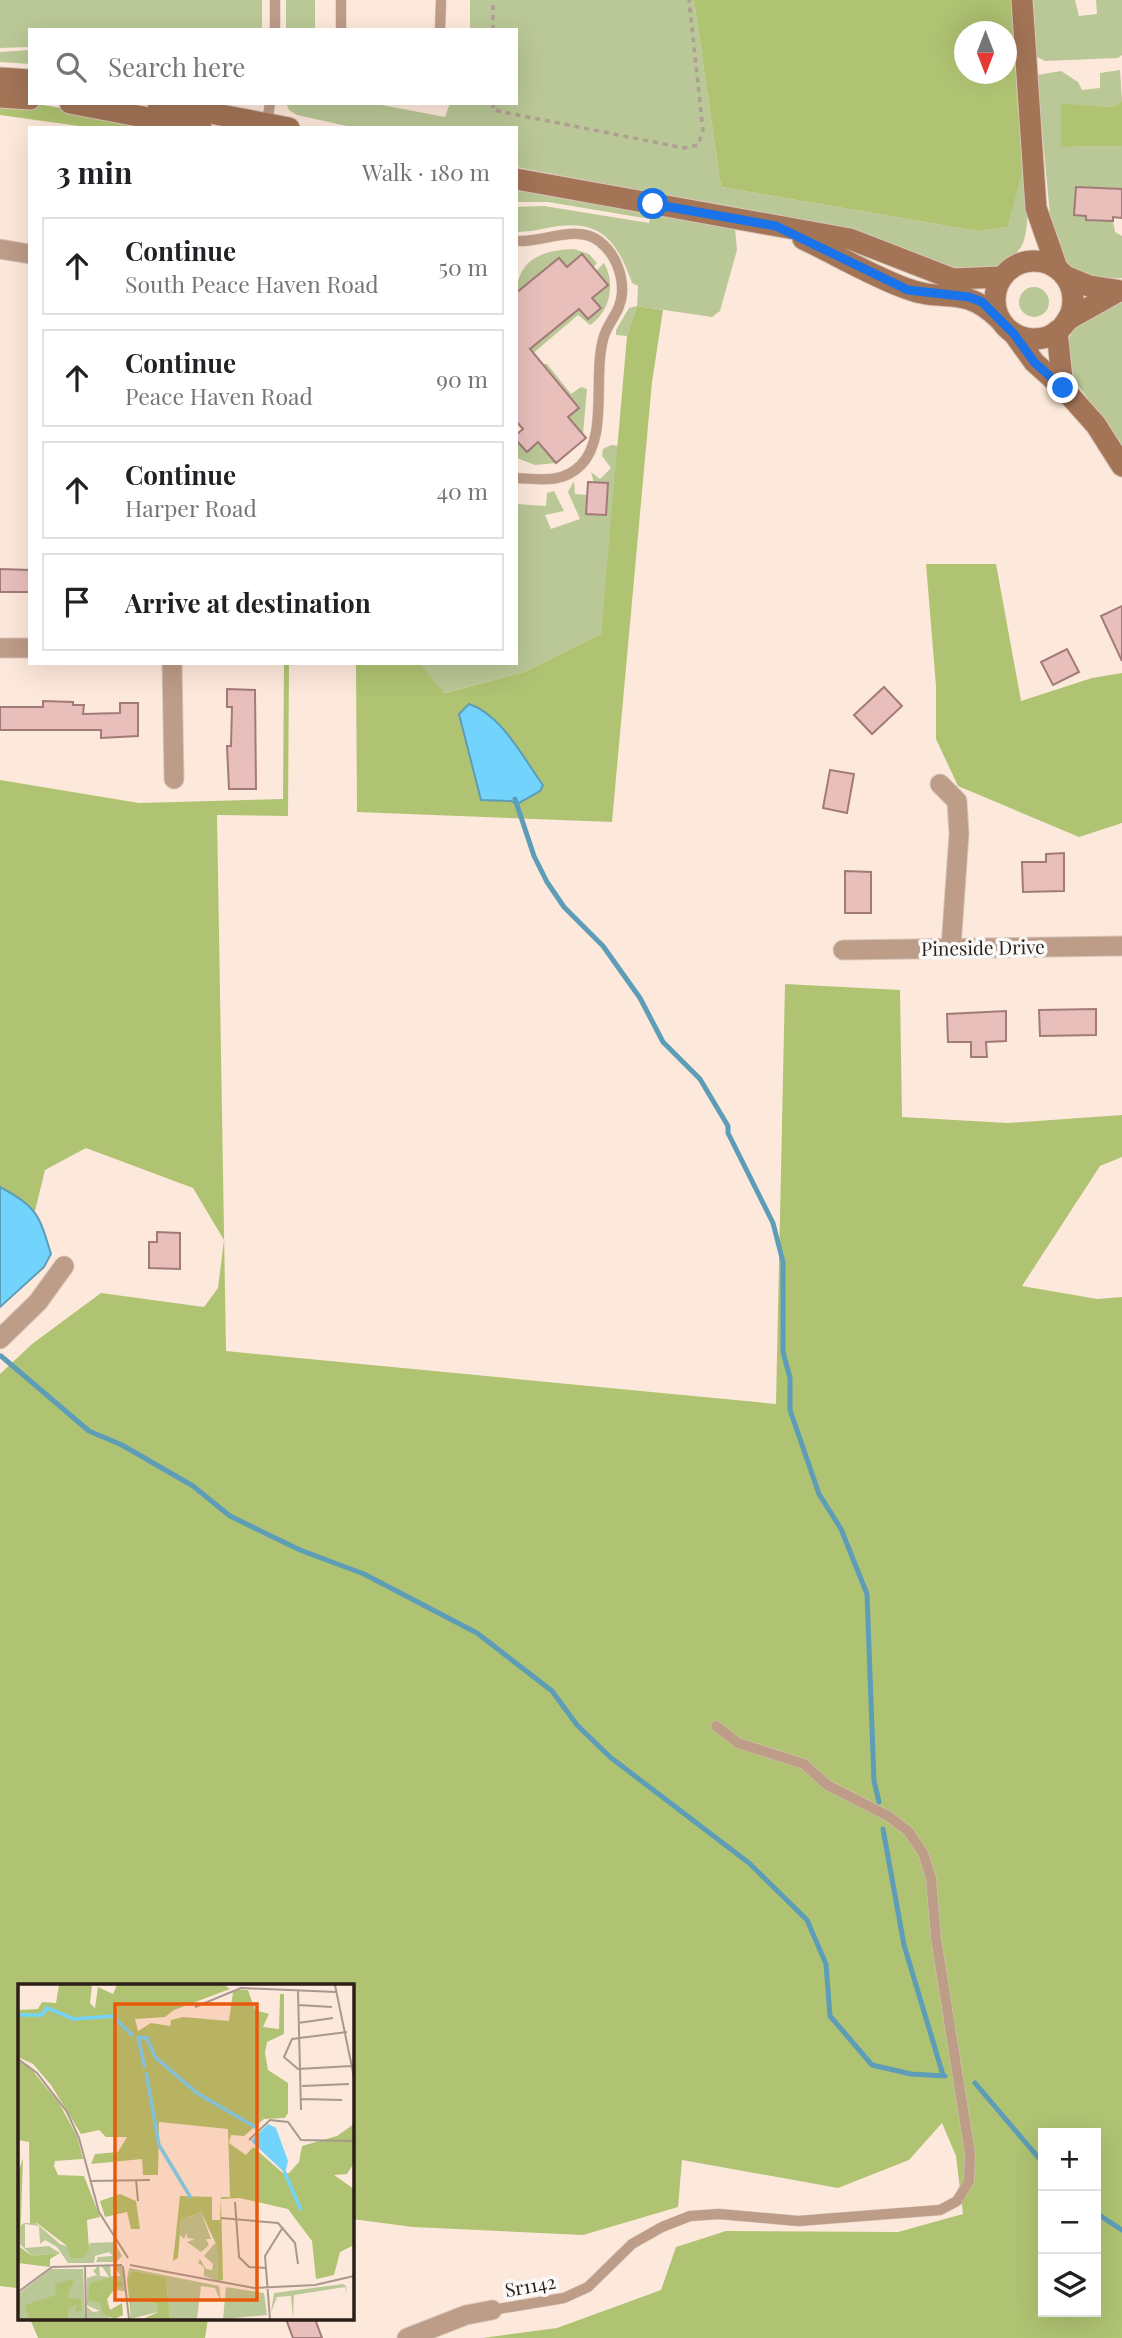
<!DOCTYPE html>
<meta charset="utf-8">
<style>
body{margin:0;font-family:"Playfair Display",serif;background:#f2f2f2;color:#202124}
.controls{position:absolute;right:21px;bottom:21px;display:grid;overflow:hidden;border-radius:0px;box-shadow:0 7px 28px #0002}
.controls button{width:63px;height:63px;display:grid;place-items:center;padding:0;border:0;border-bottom:2px solid #e0e0e0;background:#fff;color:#202124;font:35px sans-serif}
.compass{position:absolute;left:954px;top:21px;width:63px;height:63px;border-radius:50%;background:#fff;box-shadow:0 7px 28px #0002;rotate:180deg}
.stop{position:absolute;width:21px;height:21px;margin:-16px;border:5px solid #1a73e8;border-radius:50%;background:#fff}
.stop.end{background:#1a73e8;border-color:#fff;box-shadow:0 2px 7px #0008}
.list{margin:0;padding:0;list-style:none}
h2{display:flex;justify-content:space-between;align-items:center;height:91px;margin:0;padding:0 28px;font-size:30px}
h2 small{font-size:23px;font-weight:400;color:#757577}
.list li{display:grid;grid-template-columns:46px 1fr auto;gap:21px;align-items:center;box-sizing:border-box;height:98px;margin:0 14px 14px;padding:0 14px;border:2px solid #e0e0e0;border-radius:0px}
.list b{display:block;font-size:26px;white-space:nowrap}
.list p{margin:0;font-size:23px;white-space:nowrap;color:#757577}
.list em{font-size:23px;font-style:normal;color:#757577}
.icon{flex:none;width:38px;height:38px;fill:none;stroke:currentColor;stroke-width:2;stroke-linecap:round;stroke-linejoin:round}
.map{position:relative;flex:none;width:1122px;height:2338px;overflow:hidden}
.search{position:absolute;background:#fff;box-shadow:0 7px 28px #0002;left:28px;top:28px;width:490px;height:77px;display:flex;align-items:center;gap:18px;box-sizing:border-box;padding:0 24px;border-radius:0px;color:#757577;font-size:26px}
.panel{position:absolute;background:#fff;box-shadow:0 7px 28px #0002;left:28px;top:126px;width:490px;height:539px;border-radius:0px}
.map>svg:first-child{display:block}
.green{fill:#bac796}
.forest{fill:#b0c372;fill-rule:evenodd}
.water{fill:#72d3fc;stroke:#5d9db7;stroke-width:2}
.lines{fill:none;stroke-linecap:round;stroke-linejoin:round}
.stream{stroke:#5d9db7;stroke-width:5}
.building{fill:#e9bfbc;stroke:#a27b79;stroke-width:2}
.lane-casing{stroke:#d7c5b8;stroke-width:11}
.street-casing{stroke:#d7c5b8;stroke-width:21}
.secondary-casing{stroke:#d7c5b8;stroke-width:23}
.path{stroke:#af9e92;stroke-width:3.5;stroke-dasharray:5 5;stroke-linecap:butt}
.lane{stroke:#bd9c88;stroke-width:10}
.street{stroke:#bd9c88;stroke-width:19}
.secondary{stroke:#a37456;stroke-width:21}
.route{stroke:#1a73e8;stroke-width:9}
.labels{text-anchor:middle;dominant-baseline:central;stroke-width:7;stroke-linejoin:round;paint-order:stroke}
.street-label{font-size:19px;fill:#2b1f17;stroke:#fafafa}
.inset-river{fill:none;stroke:#72d3fc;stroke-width:3.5}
.inset-road{fill:none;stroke:#a9988d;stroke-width:2}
.view{fill:#e8590c;fill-opacity:0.15;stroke:#e8590c;stroke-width:3.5}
.inset-edge{fill:none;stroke:#2b1f17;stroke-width:3.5}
</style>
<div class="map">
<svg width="1122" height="2338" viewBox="0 0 1122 2338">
<rect width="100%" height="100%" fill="#fde9db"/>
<!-- green -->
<g class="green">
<polygon points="0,0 262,0 262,30 30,30 30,47 0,48"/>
<rect x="286" y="0" width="29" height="30"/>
<path d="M470,0H694L721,187L977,231L1006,227L1021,107C1023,138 1035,225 1021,247C1006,269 981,271 957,272L782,218L516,167V128H356L297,115L289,110L286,103H371L445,117L450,103H516V30H470Z"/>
<polygon points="1033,0 1075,0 1079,16 1097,14 1096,0 1122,0 1122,55 1118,58 1045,61 1037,57"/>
<polygon points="30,50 30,64 0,62 0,52"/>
<path d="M1120,70L1122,101L1113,107L1061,105L1062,147L1122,146V189L1076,187L1074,215L1086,216V220L1113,221L1115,232L1122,236V278C1085,282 1066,271 1052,237L1037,75L1061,71L1078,82L1082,90L1100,88V73Z"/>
<path d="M516,190L735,229L737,250L720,311L712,317L637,306L627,336L616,335V330L629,308L637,306L638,286L632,283C619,247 605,220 559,226C544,228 532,232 516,232V207L544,206L649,223L650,219L548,202H516Z"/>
<path d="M574,249L589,254L597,263L593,268L567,267L558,258L545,269L553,278L548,282L540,273L521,289L516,298C516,261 540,250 574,249Z"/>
<path d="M604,263C616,284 610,312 590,325L578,315L531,355L526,353L579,309L588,319L601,308L592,298L596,271Z"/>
<circle cx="1034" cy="302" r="15"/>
<polygon points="1122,302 1122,446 1067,370 1067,340 1078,325"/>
<polygon points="542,364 547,364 571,394 581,387 587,389 583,434 568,417 579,407 567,394 558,401"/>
<polygon points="516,440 527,452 538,442 556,463 535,465 517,458"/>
<polygon points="611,445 619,446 601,634 524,672 443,693 420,663 516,663 516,504 546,506 547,493 554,491 564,511 545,515 551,529 580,519 568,492 574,481 575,494 587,495 586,514 605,515 608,484 594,483 591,472 600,479 611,468 602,456 603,449"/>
</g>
<!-- forest -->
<g class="forest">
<path d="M694,0H1014L1023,169L1007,227L977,231L721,187ZM964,32H1006V74H964Z"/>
<polygon points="1122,101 1122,146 1061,147 1061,104 1113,107"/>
<polygon points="0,102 26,102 175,128 93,128 0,115"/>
<polygon points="637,306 663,310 652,382 612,822 357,812 356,663 420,663 444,693 524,672 601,634 627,336"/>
<polygon points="926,564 996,564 1021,701 1092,678 1122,673 1122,823 1079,837 958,786 936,739 936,686"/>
<path d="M284,663H289L288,816L217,815L226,1351L776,1404L785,984L900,990L902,1117L1008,1123L1122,1115V1157L1100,1166L1022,1286L1097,1299L1122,1297V2338H482L557,2328L661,2290L676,2247L726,2231L898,2232L963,2214L956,2156L942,2123L909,2160L838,2188L682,2160L678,2207L583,2235L413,2227L352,2219V1986H19V2292L17,2288L0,2286V1374L32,1344L101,1293L204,1307L218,1288L224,1240L193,1188L86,1148L45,1170L35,1211L0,1187V780L139,803L283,799ZM1043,2133H1096V2312H1043Z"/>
<polygon points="30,2319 208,2319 205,2338 38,2338"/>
</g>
<!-- water -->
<g class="water">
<path d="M469,704C502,715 523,758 543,785L540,791L517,804L511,801L481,800L459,714Z"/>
<path d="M0,1187C37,1207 39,1214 51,1254L44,1267L0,1307Z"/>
</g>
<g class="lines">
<!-- stream -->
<g class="stream">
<polyline points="515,799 534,856 547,882 564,907 603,946 640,998 663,1042 700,1079 728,1126 728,1133 773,1223 783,1262 783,1352 790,1378 790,1410 819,1494 841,1529 867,1594 874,1781 879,1802"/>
<polyline points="1,1356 89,1431 122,1445 193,1486 230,1516 300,1550 364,1574 477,1633 552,1691 577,1725 610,1757 749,1863 807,1920 826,1964 830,2016 872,2065 911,2074 945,2076"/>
<polyline points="883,1829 904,1945 943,2075"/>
<polyline points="975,2083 1043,2163"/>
<polyline points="1096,2213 1122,2230"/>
</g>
</g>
<!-- building -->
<g class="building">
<polygon points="1076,187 1122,189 1122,218 1113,217 1113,221 1086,220 1086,216 1074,215"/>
<polygon points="582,254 608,285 592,298 601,308 588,319 579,309 530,349 579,408 568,417 586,438 556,463 538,442 527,452 516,440 516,435 523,429 516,421 516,293 559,258 567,267"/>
<polygon points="588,482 608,483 606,515 586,514"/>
<polygon points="0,569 30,570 30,592 0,592"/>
<polygon points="1122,606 1122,661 1101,616"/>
<polygon points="1067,649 1079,672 1053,685 1041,662"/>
<polygon points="884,687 902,706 872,734 854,715"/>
<polygon points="227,689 255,690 256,789 229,789 227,746 231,746 232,707 227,707"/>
<polygon points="43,701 73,702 73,705 84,705 83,714 120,713 120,703 138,703 138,736 101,738 101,730 0,730 0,707 43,707"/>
<polygon points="830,770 854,774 847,813 823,808"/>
<polygon points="1064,853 1064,891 1023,892 1022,862 1046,862 1046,854"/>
<polygon points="845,871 871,872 871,913 845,913"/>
<polygon points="1096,1009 1096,1035 1040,1036 1039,1010"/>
<polygon points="1006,1011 1006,1041 986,1042 987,1057 971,1057 971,1042 948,1042 947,1014"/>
<polygon points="157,1232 180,1233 180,1269 149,1268 149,1242 157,1242"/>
<polygon points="286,2319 315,2319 322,2338 293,2338"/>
</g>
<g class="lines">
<!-- lane casing -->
<g class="lane-casing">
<g id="lane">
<polyline points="275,30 275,0"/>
<polyline points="341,30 341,0"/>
<polyline points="440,30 441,0"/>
<polyline points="267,123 270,103"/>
<path d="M516,241C542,243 576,224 599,241C615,253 623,274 622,293C621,311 609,321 604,336C592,374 609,437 581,465C562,484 541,479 516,478"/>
<polyline points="492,2310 564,2298 588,2287 632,2244 662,2227 690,2216 719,2214 798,2221 940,2210 957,2201 969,2181 970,2154 936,1938 931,1878 923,1853 908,1831 888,1816 827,1785 804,1764 738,1743 716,1726"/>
</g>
</g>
<!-- street casing -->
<g class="street-casing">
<g id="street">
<polyline points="0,249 30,254"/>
<polyline points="0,648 30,648"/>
<polyline points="172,663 174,779"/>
<polyline points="940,784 957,801 959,834 951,947"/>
<polyline points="843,950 1122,946"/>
<polyline points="0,1339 38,1302 64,1266"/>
<polyline points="407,2338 466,2315 492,2310"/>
</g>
</g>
<!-- secondary casing -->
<g class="secondary-casing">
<g id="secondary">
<polyline points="1022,0 1036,208 1057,268"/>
<polyline points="0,78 30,80"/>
<polyline points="0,97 30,99"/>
<polyline points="70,103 201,128"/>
<polyline points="158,103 289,128"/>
<polyline points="516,179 850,239 953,279 1001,277"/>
<path d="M803,239C837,255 870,275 905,288C945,304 962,283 999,319"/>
<circle cx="1034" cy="300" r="39"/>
<polyline points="1065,276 1089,286 1122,291"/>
<polyline points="1067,320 1117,292"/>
<polyline points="1057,331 1063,388"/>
<polyline points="1014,334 1034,362 1063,388 1096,425 1122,466"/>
</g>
</g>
<!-- path -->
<g class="path">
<polyline points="493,30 493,0"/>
<polyline points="493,103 493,110 684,148 698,145 703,131 689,0"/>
</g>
<!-- lane -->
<use href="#lane" class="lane"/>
<!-- street -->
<use href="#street" class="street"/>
<!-- secondary -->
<use href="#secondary" class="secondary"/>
</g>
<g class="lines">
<!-- route -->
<polyline class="route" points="653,204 776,226 908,290 969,297 982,302 1014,334 1034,362 1063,388"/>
</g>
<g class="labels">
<!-- street labels -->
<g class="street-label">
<text transform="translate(983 947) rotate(-1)">Pineside Drive</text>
<text transform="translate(530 2285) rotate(-10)">Sr1142</text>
</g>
</g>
<!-- overview -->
<g transform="translate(18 1984)">
<rect width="336" height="336" fill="#fde9db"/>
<path d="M183,228L193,255H188L191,261L183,268L169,258L177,255L169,254V249L166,255L162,251L161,260L163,236ZM6,239H18L42,260L66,268L72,259L96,258L104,272L98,278H78L80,273L95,272L91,268L77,272L76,279H50L39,263L27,256L22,260L21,242L7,240V264L31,262L42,269L14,272L1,259V243ZM197,259L199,262L200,297L186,292V283L180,279L182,275L188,285L194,286L195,280L186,272ZM81,281L82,292L91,293L83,281H92L93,292H103L94,281L104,282L107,307L94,306L104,298H93L82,319L92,335H69V323L75,328L82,327L68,321L69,294L79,291L75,287ZM111,284L201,302L203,318L197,304L183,302L179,335H152L148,293L115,287L109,295ZM33,285H65L67,335H2L0,310ZM325,300L328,302L329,310L327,303L276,311L275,335L273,312L259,313L253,328L256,309ZM208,303L246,309L249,331L205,335ZM113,317L138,319L140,328L112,335Z" fill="#bac796"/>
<path d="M41,1H74L72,19L77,24L80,3L95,10L99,1H206L212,5L156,26L147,33L117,35L120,47L133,39L152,42L153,36L165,33L211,37L215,8L220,6H230L237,26L251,30L245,43L261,45L262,10H266V50L249,58L247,69L250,86L270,99V129L267,134L246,135L226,152L213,151L211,159L228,171L235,163L266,190L271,189L281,178L284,162L319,152L336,140V179L329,190L316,191L336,205V261L322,268L316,291L298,295L294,257L270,225L222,214L203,215L205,296L200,297L199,262L183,228L163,236L160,274L155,277L162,212L194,213V236H202L203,213H212L210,145L141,138L140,191H125L124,175L73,180L77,170L100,168L109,153H88L81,146L63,150L33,101L15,80L0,73V26L20,25L24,18L38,19ZM0,77L10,81L41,119L59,152L65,175L37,177L36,182L40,191L66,192L82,233L69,236L71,266L64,274H53L49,262L19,239H12L11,158L0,156ZM5,174L2,263L14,272L42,269L32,275V283L0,279V190ZM102,210L118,217L122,245H113L109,228L87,233L82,217ZM115,287L148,293L152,335H125L140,328L138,319L113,317V333L109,295ZM92,294L104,298L105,303H98L89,315L92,326L104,319L105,331L96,335L85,330L82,319L70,316L72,299ZM56,295L49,314L63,315V327H57L59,320L50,326V335H11L7,321L38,311L37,300Z" fill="#b0c372"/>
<path d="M250,140L258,144L270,177L267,189L233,157Z" fill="#72d3fc"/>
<path class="inset-river" d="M0,31H24L29,24L56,35L95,32L115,52M119,53L129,54L137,73L179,109L239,144M120,54L127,84M128,88L141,161L173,214M266,187L283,226"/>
<path class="inset-road" d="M317,1L336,93M280,7L283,126M280,21L314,23M177,23L223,4L318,8M280,39L315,34M329,48L274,55L266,73L280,85L333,82M0,75L19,89L49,128L61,154L81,228L110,274M284,102L331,100M283,115L324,116M231,156L252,136L270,138L283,156L336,157M118,196L120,217M72,197L132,196M217,218L221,273L231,283L248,284M203,234L260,239L277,259L280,280M67,281L68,335M112,281L236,304L297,301L336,292M105,282L111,335M0,308L34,283L104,281M252,335L247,272L265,243"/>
<path class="view" d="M97,20H239V316H97Z"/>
<rect width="336" height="336" class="inset-edge"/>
</g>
</svg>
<div class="controls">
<button>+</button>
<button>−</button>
<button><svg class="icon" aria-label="layers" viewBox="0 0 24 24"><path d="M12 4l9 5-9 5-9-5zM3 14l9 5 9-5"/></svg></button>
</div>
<svg class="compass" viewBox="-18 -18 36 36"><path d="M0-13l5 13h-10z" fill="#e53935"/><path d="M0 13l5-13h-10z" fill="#757577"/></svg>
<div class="stop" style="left:653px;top:204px"></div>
<div class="stop end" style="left:1063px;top:388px"></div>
<div class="search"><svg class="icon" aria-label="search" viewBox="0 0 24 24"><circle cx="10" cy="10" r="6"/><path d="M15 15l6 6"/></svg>Search here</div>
<section class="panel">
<h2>3 min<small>Walk · 180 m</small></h2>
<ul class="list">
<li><svg class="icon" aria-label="ahead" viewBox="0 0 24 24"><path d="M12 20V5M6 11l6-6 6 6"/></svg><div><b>Continue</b><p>South Peace Haven Road</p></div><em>50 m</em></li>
<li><svg class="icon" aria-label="ahead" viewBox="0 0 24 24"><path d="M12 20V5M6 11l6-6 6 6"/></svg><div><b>Continue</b><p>Peace Haven Road</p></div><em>90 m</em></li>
<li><svg class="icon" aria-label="ahead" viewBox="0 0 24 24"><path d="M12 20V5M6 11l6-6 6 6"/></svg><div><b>Continue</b><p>Harper Road</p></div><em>40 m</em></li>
<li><svg class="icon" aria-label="arrive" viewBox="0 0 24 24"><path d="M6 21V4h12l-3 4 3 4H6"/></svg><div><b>Arrive at destination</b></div></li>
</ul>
</section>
</div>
